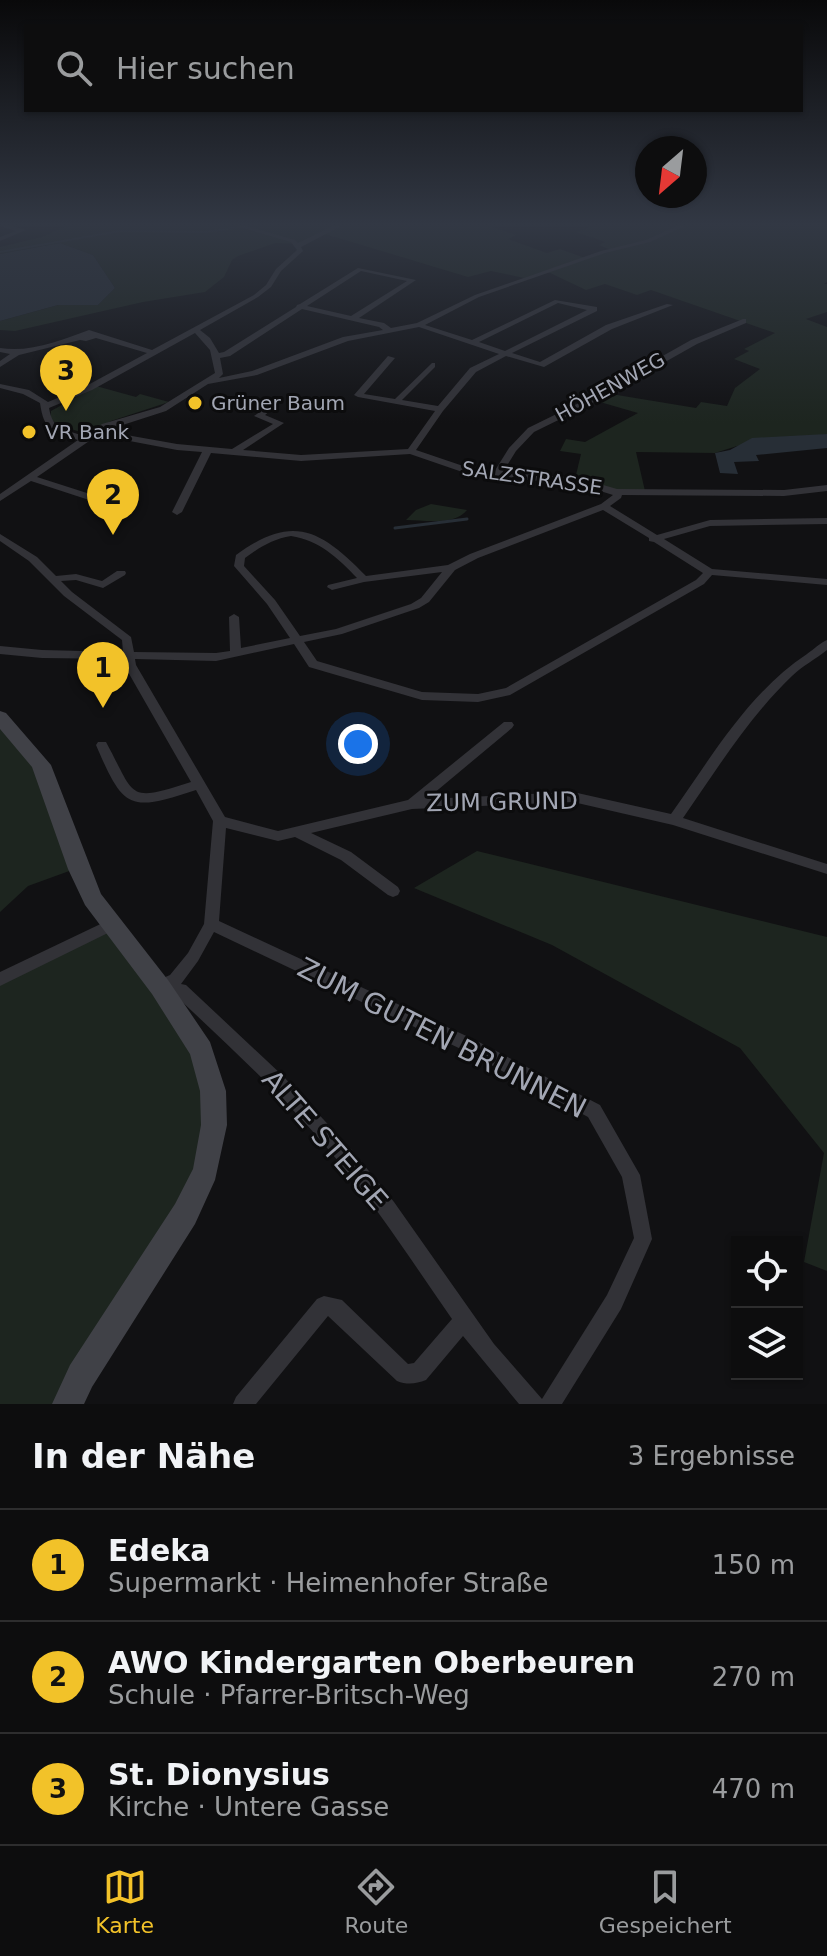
<!DOCTYPE html>
<html lang="de">
<meta charset="utf-8">
<style>
body{margin:0;font-family:"DejaVu Sans",sans-serif;background:#161617;color:#f1f3f6}
.controls{position:absolute;right:24px;bottom:24px;display:grid;overflow:hidden;border-radius:0px;box-shadow:0 2px 6px #0004}
.controls button{width:72px;height:72px;display:grid;place-items:center;padding:0;border:0;border-bottom:2px solid #2d2d2e;background:#0d0d0e;color:#f1f3f6;font:40px sans-serif}
.compass{position:absolute;left:635px;top:136px;width:72px;height:72px;border-radius:50%;background:#0d0d0e;box-shadow:0 2px 6px #0004;rotate:208deg}
.you{position:absolute;left:358px;top:744px;width:28px;height:28px;margin:-20px;border:6px solid #fff;border-radius:50%;background:#1a73e8;box-shadow:0 0 0 12px #1a73e833}
.badge{display:grid;place-items:center;width:52px;height:52px;border-radius:50%;background:#f2c229;color:#111;font-size:26px;font-weight:700}
.pin{position:absolute;translate:-50% -66px;filter:drop-shadow(0 2px 4px #0008)}
.pin::after{content:'';position:absolute;top:42px;width:28px;height:24px;background:inherit;clip-path:polygon(0 0,100% 0,50% 100%)}
.list{margin:0;padding:0;list-style:none}
h2{display:flex;justify-content:space-between;align-items:center;height:104px;margin:0;padding:0 32px;font-size:34px}
h2 small{font-size:26px;font-weight:400;color:#9a9c9e}
.list li{display:grid;grid-template-columns:52px 1fr auto;gap:24px;align-items:center;box-sizing:border-box;height:112px;padding:0 32px;border-top:2px solid #2d2d2e}
.list b{display:block;font-size:30px;white-space:nowrap}
.list p{margin:0;font-size:26px;white-space:nowrap;color:#9a9c9e}
.list em{font-size:26px;font-style:normal;color:#9a9c9e}
.icon{flex:none;width:44px;height:44px;fill:none;stroke:currentColor;stroke-width:2;stroke-linecap:round;stroke-linejoin:round}
.map{position:relative;flex:none;width:827px;height:1404px;overflow:hidden}
.search{position:absolute;background:#0d0d0e;box-shadow:0 2px 6px #0004;left:24px;right:24px;top:24px;height:88px;display:flex;align-items:center;gap:20px;box-sizing:border-box;padding:0 28px;border-radius:0px;color:#9a9c9e;font-size:30px}
.sheet{height:440px;background:#0d0d0e}
nav{display:flex;justify-content:space-around;align-items:center;box-sizing:border-box;height:112px;border-top:2px solid #2d2d2e;background:#0d0d0e;font-size:22px;color:#9a9c9e}
nav a{display:grid;justify-items:center;gap:4px}
nav .on{color:#f2c229}
.map>svg:first-child{display:block}
.green{fill:#1d251f}
.water{fill:#272e36}
.lines{fill:none;stroke-linecap:round;stroke-linejoin:round}
.stream-far1{stroke:#272e36;stroke-width:2}
.stream{stroke:#272e36;stroke-width:3}
.minor{fill:#323237;fill-rule:evenodd}
.secondary{fill:#404147;fill-rule:evenodd}
.poi-dot{fill:#f2c229;stroke:#0c0c0d;stroke-width:3}
.labels{text-anchor:middle;dominant-baseline:central;stroke-width:6;stroke-linejoin:round;paint-order:stroke}
.far-street-label{font-size:20px;fill:#a2a6b3;stroke:#0c0c0d}
.far-poi-label{font-size:20px;fill:#a2a6b3;stroke:#0c0c0d;text-anchor:start}
.street-label{font-size:24px;fill:#a2a6b3;stroke:#0c0c0d}
.near-street-label{font-size:28px;fill:#a2a6b3;stroke:#0c0c0d}
</style>
<div class="map">
<svg width="827" height="1404" viewBox="0 0 827 1404">
<rect width="100%" height="100%" fill="#111113"/>
<!-- green -->
<g class="green">
<polygon points="237,226 257,233 241,226 337,226 301,244 275,243 238,256 232,260 224,277 205,292 143,302 15,331 0,330 0,321 58,305 98,305 115,288 93,255 60,243 0,254 0,247 42,237 64,227"/>
<polygon points="340,226 489,226 516,235 508,239 547,253 560,249 585,258 524,278 491,271 468,277 325,234"/>
<polygon points="587,226 827,226 827,282 824,284 827,284 827,312 806,319 827,327 827,434 737,446 715,453 636,452 645,491 617,491 575,479 581,454 560,451 566,439 585,442 638,413 593,400 605,393 696,408 701,402 727,406 735,388 760,369 734,359 749,351 744,349 775,333 651,290 637,295 605,284 586,290 548,272 611,250 599,245 605,242 576,232 589,228"/>
<polygon points="96,386 136,397 140,394 169,402 111,421 87,434 58,425 51,419 51,411"/>
<path d="M431,504L467,510C455,526 424,520 406,520L416,510Z"/>
<polygon points="0,723 27,752 72,870 28,886 0,912"/>
<polygon points="477,851 827,937 827,1271 804,1262 824,1153 740,1048 552,945 414,888"/>
<polygon points="106,930 195,1051 207,1092 200,1169 61,1404 0,1404 0,982"/>
</g>
<!-- water -->
<g class="water">
<polygon points="60,243 93,255 115,288 98,305 58,305 0,321 0,254"/>
<polygon points="827,434 827,448 756,455 759,461 734,462 738,474 720,473 715,453 730,450 752,438"/>
</g>
<g class="lines">
<!-- stream-far1 -->
<polyline class="stream-far1" points="0,252 120,231 205,232 234,228"/>
<!-- stream -->
<polyline class="stream" points="395,528 467,519"/>
<!-- minor -->
<g class="minor">
<polygon points="0,226 12,226 26,230 0,241 0,237 16,231"/>
<path d="M236,226H246L295,240L298,243L333,226H341L301,247L303,251L281,271L271,287L258,297L200,330L210,338L219,353L224,352L296,307L297,305L300,304L358,268L416,280L359,318L384,323L391,328L417,323L475,295L601,251L646,240L677,226H685L650,242L605,253L479,297L425,325L472,340L555,300L597,307V311L512,353L540,362L606,325L667,304L673,305L612,329L544,367L506,356L476,372L443,411L416,450L475,470L494,472L509,448L528,428L581,402L691,340L743,319H746V323L697,344L587,406L534,432L516,451L503,472L579,478L617,489L784,490L827,485V491L784,496L622,495L621,498L610,506L657,535L710,520L827,518V524L710,526L664,539L712,569L827,579V585L712,575L704,584L510,695L478,702L422,700L309,667L294,644L216,661L135,659L136,665L225,817L278,831L408,800L504,722H512L514,725L512,728L427,799L573,792L671,814C711,758 748,693 807,654C814,649 820,643 827,640V650C816,659 802,666 792,676C749,717 717,769 683,818L827,864V874L673,825L573,802L412,809L311,833L351,852L398,887L400,891L398,895L393,897L388,895L341,860L295,837L278,841L226,828L219,921L475,1040L600,1105L640,1175L652,1239L621,1309L562,1404H519L463,1336L426,1380C416,1384 407,1385 397,1381L328,1316L256,1404H233L236,1397L317,1299L324,1296L342,1300L408,1364L414,1363L452,1319C415,1266 380,1211 338,1161C289,1101 232,1049 176,996L154,992L152,987L154,982L170,975L188,953L204,924L213,821L196,790C129,812 124,810 96,745L98,742H106C136,797 126,803 191,782L124,665V659L42,658L0,654V646L42,650L123,652L122,640L64,596L29,561L0,541V534L37,557L56,576L76,574L102,581L117,571H125L126,573L125,575L103,588L76,580L61,581L72,592L131,637L134,652L216,653L230,651L229,617L234,614L239,617L241,648L290,638L267,604L234,566L236,555C293,513 321,530 366,576L448,565L470,554L601,504L613,495L578,484L474,476L410,454L301,461L211,453L182,512L177,515L172,512L202,452L177,450L98,435L37,477L90,494L115,498V502L86,499L31,481L0,501V494L78,440C53,431 44,432 40,403L23,394L0,388V384L29,390L48,402L86,386L147,353L96,338L86,341L80,340L19,355L0,367V361L10,354L0,352V348C30,353 62,340 89,330L152,350L254,295L266,285L276,269L297,250L291,242ZM361,271L407,281L351,316L307,306ZM558,303L587,310L505,351L479,342ZM302,309L379,327L383,330L343,337L252,371L219,378L223,374L220,358L230,356ZM419,327L499,354L470,368L438,406L402,400L435,367V363H432L395,399L364,394L395,358L388,356L354,395L358,397L435,411L408,449L301,455L243,450L284,423L265,415L271,410L267,407L254,416L273,424L232,449L177,444L104,431L166,411L208,384L257,375L348,341ZM195,333L210,350L215,373L160,407L102,424L84,436C64,429 53,431 49,408L92,390ZM603,510L649,538V541L654,542L703,573L696,580L506,688L478,694L422,692L317,661L304,642L342,634L419,608L429,602L455,570L478,558ZM291,536C319,540 338,558 357,578L328,585L327,587L332,590L364,582L442,572L421,598L411,604L336,629L300,636L275,600L244,566L245,558C260,547 273,539 291,536ZM214,932L463,1050L588,1117L622,1177L634,1238L607,1295L542,1399L494,1344L394,1202L351,1149L283,1076L186,985L181,984L198,961Z"/>
<polygon points="111,919 116,921 118,925 116,929 0,986 0,972"/>
</g>
<!-- secondary -->
<polygon class="secondary" points="0,711 6,713 51,765 101,894 168,980 210,1042 226,1091 227,1125 215,1180 195,1224 92,1387 84,1404 52,1404 70,1365 175,1204 193,1169 201,1125 200,1091 190,1054 152,994 85,905 68,869 32,767 0,729"/>
</g>
<!-- sky -->
<linearGradient id="sky" x2="0" y2="1"><stop stop-color="#09090a"/><stop offset="0.53" stop-color="#323844"/><stop offset="1" stop-color="#323844" stop-opacity="0"/></linearGradient>
<rect width="827" height="423" fill="url(#sky)"/>
<!-- markers -->
<g class="poi-dot">
<circle cx="195" cy="403" r="8"/>
<circle cx="29" cy="432" r="8"/>
</g>
<g class="labels">
<!-- far-street labels -->
<g class="far-street-label">
<text transform="translate(610 387) rotate(-29)">HÖHENWEG</text>
<text transform="translate(532 478) rotate(8)">SALZSTRASSE</text>
</g>
<!-- far-poi labels -->
<g class="far-poi-label">
<text x="211" y="403">Grüner Baum</text>
<text x="45" y="432">VR Bank</text>
</g>
<!-- street labels -->
<g class="street-label">
<text transform="translate(502 802) rotate(-1)">ZUM GRUND</text>
</g>
<!-- near-street labels -->
<g class="near-street-label">
<text transform="translate(442 1038) rotate(27)">ZUM GUTEN BRUNNEN</text>
<text transform="translate(325 1140) rotate(49)">ALTE STEIGE</text>
</g>
</g>
</svg>
<div class="controls">
<button><svg class="icon" aria-label="locate" viewBox="0 0 24 24"><circle cx="12" cy="12" r="6"/><path d="M12 2v4M12 18v4M2 12h4M18 12h4"/></svg></button>
<button><svg class="icon" aria-label="layers" viewBox="0 0 24 24"><path d="M12 4l9 5-9 5-9-5zM3 14l9 5 9-5"/></svg></button>
</div>
<svg class="compass" viewBox="-18 -18 36 36"><path d="M0-13l5 13h-10z" fill="#e53935"/><path d="M0 13l5-13h-10z" fill="#9a9c9e"/></svg>
<div class="you"></div>
<div class="pin badge" style="left:103px;top:708px">1</div>
<div class="pin badge" style="left:113px;top:535px">2</div>
<div class="pin badge" style="left:66px;top:411px">3</div>
<div class="search"><svg class="icon" aria-label="search" viewBox="0 0 24 24"><circle cx="10" cy="10" r="6"/><path d="M15 15l6 6"/></svg>Hier suchen</div>
</div>
<section class="sheet">
<h2>In der Nähe<small>3 Ergebnisse</small></h2>
<ul class="list">
<li><span class="badge">1</span><div><b>Edeka</b><p>Supermarkt · Heimenhofer Straße</p></div><em>150 m</em></li>
<li><span class="badge">2</span><div><b>AWO Kindergarten Oberbeuren</b><p>Schule · Pfarrer-Britsch-Weg</p></div><em>270 m</em></li>
<li><span class="badge">3</span><div><b>St. Dionysius</b><p>Kirche · Untere Gasse</p></div><em>470 m</em></li>
</ul>
</section>
<nav>
<a class="on"><svg class="icon" aria-label="map" viewBox="0 0 24 24"><path d="M3 6l6-2 6 2 6-2v14l-6 2-6-2-6 2zM9 4v14M15 6v14"/></svg>Karte</a>
<a><svg class="icon" aria-label="directions" viewBox="0 0 24 24"><path d="M12 3l9 9-9 9-9-9zM9 14v-3h6M13 9l2 2-2 2"/></svg>Route</a>
<a><svg class="icon" aria-label="saved" viewBox="0 0 24 24"><path d="M7 4h10v16l-5-4-5 4z"/></svg>Gespeichert</a>
</nav>
